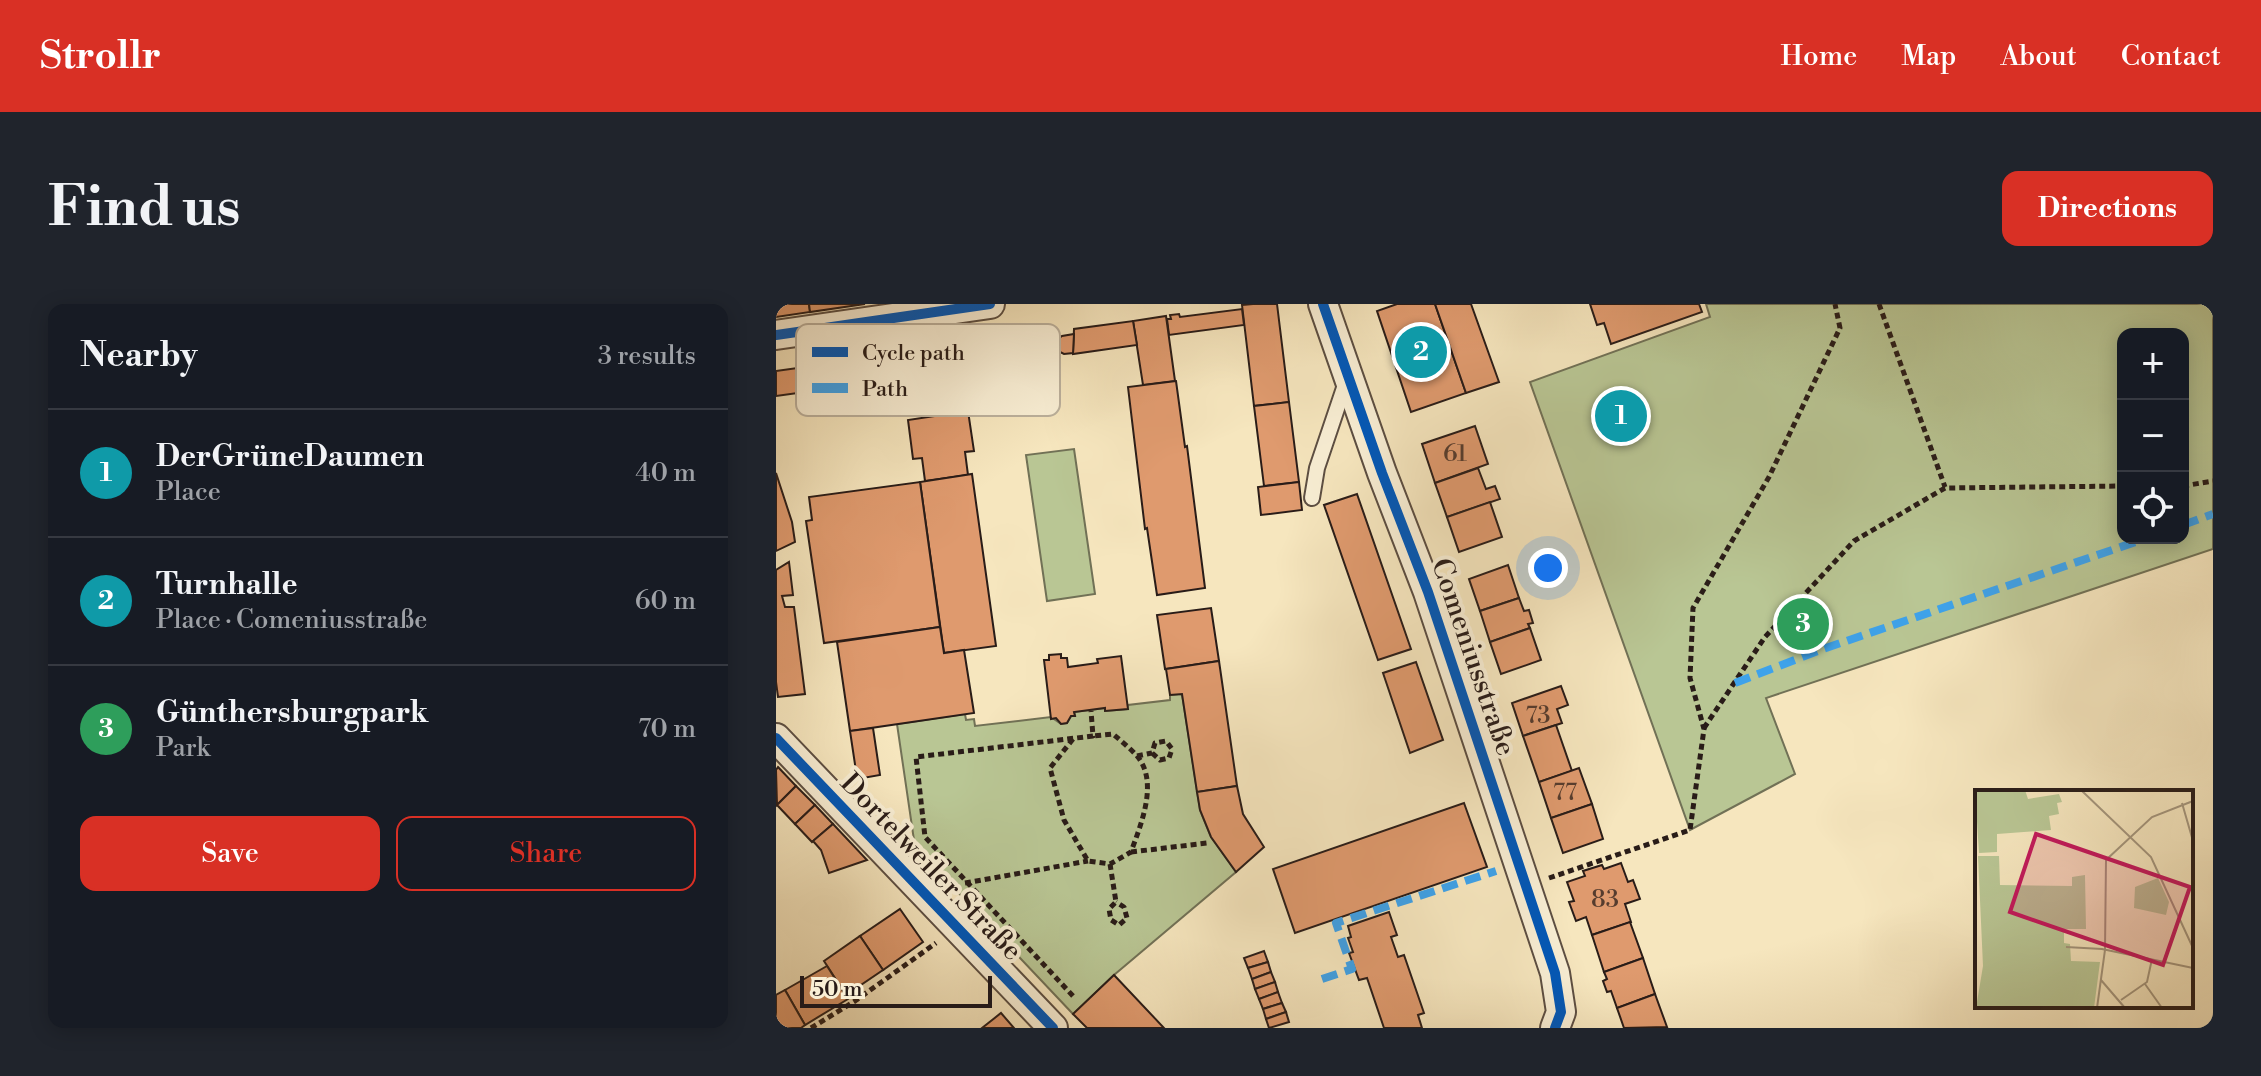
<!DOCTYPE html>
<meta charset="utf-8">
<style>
body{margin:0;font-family:"Libre Bodoni",serif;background:#20242c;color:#f1f3f6}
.controls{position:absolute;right:24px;top:24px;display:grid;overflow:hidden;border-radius:16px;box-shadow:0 4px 20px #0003}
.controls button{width:72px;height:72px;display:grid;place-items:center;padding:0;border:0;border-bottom:2px solid #363941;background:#171b24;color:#f1f3f6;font:40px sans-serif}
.scale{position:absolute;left:24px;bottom:20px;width:192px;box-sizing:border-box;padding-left:8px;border:4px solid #291c18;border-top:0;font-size:22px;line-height:28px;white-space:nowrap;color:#291c18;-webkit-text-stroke:6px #f9efd5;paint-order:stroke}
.you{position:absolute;left:772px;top:264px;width:28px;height:28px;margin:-20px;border:6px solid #fff;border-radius:50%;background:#1a73e8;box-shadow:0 0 0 12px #1a73e833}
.badge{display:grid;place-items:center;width:52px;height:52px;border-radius:50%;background:#d93025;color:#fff;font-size:26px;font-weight:700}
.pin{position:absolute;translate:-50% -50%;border:4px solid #fff;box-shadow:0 2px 8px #0006}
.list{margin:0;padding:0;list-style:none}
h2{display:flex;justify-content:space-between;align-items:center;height:104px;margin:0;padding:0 32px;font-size:34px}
h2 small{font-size:26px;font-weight:400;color:#9ea1a6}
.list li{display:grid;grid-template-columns:52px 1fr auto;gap:24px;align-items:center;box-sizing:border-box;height:128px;padding:0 32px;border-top:2px solid #363941}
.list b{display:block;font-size:30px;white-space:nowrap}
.list p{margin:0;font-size:26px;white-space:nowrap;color:#9ea1a6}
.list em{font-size:26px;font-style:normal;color:#9ea1a6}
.actions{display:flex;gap:16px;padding:24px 32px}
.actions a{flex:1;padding:18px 0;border:2px solid #d93025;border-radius:16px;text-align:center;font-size:28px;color:#d93025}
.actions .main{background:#d93025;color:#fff}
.icon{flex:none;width:44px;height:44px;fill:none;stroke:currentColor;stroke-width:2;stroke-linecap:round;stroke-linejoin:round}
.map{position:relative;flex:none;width:1437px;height:724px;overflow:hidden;border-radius:16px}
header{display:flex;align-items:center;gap:48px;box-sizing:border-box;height:112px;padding:0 40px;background:#d93025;color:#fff}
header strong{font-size:38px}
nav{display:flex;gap:44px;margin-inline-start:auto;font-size:28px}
.intro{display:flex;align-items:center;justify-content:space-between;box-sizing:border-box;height:192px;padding:0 48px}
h1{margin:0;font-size:56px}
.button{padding:20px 36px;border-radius:16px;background:#d93025;color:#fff;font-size:28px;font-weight:700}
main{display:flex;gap:48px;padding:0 48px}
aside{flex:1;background:#171b24;border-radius:16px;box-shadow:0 4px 20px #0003}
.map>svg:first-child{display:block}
.green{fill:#b9c694;stroke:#717156;stroke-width:2;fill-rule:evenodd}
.building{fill:#df9a6e;stroke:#291c18;stroke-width:2}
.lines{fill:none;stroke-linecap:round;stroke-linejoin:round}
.lane-casing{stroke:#5c4e42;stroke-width:18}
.street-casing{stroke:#5c4e42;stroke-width:32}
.path{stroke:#291c18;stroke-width:5;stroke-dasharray:6 4;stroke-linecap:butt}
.lane{stroke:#f9efd5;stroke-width:14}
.street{stroke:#f9efd5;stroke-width:28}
.quiet{stroke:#3ea2ea;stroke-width:8;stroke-dasharray:16 8;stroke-linecap:butt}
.cycleway-casing{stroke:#f9efd5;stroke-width:15}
.cycleway{stroke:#0057b8;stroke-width:10}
.labels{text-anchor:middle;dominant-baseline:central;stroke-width:8;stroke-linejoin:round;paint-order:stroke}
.number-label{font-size:24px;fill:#563c2e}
.street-label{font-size:28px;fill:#291c18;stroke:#f9efd5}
.inset-road{fill:none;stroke:#a4957c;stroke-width:2}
.view{fill:#c2185b;fill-opacity:0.15;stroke:#c2185b;stroke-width:4}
.inset-edge{fill:none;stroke:#291c18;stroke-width:4}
.key{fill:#f9efd5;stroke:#bbb09c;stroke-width:2}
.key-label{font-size:22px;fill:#291c18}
</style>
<header>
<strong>Strollr</strong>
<nav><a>Home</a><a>Map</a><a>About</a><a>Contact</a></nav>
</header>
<div class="intro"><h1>Find us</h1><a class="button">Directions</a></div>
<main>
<aside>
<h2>Nearby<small>3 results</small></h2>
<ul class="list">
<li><span class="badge" style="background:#0f9aa8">1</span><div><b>DerGrüneDaumen</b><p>Place</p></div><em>40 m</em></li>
<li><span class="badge" style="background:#0f9aa8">2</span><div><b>Turnhalle</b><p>Place · Comeniusstraße</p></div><em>60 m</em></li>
<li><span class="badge" style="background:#2e9e5b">3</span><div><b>Günthersburgpark</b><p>Park</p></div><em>70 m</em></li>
</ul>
<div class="actions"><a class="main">Save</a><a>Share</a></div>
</aside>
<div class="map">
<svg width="1437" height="724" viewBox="0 0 1437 724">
<rect width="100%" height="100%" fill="#f6e6be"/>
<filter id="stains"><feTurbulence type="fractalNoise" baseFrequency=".0025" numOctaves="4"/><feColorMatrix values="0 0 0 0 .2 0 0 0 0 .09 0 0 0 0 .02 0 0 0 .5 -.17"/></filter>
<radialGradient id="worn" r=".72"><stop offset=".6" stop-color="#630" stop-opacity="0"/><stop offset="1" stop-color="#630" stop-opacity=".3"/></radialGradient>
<!-- green -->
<g class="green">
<path d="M930,0H1437V245L990,394L1019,470L914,526L754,78L934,13ZM1407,30V234H1347V30Z"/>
<polygon points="298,145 319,290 271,297 250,151"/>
<polygon points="406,390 424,506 435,533 460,568 338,671 297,710 139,543 121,420 189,410 190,416 198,415 199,422 275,413 285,420 291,419 295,412 299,411 298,408 329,404 330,407 351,405 352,401 394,396 394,391"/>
</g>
<!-- building -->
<g class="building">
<polygon points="0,0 33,0 34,8 0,13"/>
<polygon points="33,0 89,0 34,8"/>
<polygon points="477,0 501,0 513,98 478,102 466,1"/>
<polygon points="621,0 659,0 690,89 635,108 601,7"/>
<polygon points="659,0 695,0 723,78 690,89"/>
<polygon points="814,0 923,0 926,8 835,40 828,19 821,21"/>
<polygon points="466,5 468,21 393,31 391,15 395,15 394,11 403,10 404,13"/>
<polygon points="390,12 399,77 367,81 357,17"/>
<polygon points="357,17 361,41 297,50 298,25"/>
<polygon points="298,30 297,49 288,50 284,48 281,42 282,35 286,32"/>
<polygon points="237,34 245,58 0,92 0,67"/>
<polygon points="400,77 409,143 411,142 429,284 381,291 371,224 369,225 352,83"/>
<polygon points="513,98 523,178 488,182 478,102"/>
<polygon points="192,107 198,147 189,148 192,171 149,177 146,154 137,155 132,116"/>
<polygon points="699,122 712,160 659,179 646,140"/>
<polygon points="702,164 710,185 719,182 724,195 671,213 659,179"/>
<polygon points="0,169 16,218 19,238 0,247"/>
<polygon points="196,170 220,342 168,349 144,178"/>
<polygon points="144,178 164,323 48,339 30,217 36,216 33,193"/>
<polygon points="523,178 526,206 485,211 482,183"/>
<polygon points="581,190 635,345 602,356 548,201"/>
<polygon points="714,198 726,233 683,248 671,213"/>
<polygon points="13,258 17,291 6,292 9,303 18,303 29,390 2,393 0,378 0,266"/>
<polygon points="732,261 743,294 704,307 693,275"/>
<polygon points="743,294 748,307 753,306 757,319 752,320 754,324 714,338 704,307"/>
<polygon points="435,304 443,357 389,365 381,311"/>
<polygon points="164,323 168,349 188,346 198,409 74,427 61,338"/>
<polygon points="754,324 765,356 725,370 714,338"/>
<polygon points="285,350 285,354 291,354 292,363 322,359 321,355 345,352 352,405 329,407 329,404 298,408 299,412 295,412 291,419 285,420 280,414 275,415 268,356 273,356 273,351"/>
<polygon points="443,357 461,482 421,488 406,390 394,391 390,365"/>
<polygon points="640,358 667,436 634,449 607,369"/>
<polygon points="785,382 792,401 781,405 786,419 747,432 736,399"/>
<polygon points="780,421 796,467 763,478 747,432"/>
<polygon points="97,424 104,471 87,474 80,467 74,427"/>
<polygon points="2,463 20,482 1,501 0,466"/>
<polygon points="803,464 816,500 775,514 763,478"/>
<polygon points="20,482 39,501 19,520 1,501"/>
<polygon points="461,482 467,510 488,543 460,568 435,533 424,506 421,488"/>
<polygon points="688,499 711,563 519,629 497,565"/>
<polygon points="816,500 827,535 787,549 775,514"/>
<polygon points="39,501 57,520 36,538 19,520"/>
<polygon points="57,520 91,556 53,569 45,546 37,537"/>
<polygon points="845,559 852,578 857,576 864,595 849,600 855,618 816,631 810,613 800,617 793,598 798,597 791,578 809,572 807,567 826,561 828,565"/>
<polygon points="124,605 147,638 107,666 84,632"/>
<polygon points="613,608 621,631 615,633 622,653 628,651 648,709 642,711 646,724 608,724 591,674 583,676 573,649 577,648 572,634 575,633 572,622"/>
<polygon points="854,618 867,654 828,668 816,631"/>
<polygon points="84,632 107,666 70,691 48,657"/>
<polygon points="488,647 492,658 472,664 468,654"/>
<polygon points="867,654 879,690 841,704 835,687 831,688 827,677 831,675 828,668"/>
<polygon points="492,658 495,668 476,675 472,664"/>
<polygon points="51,662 72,695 29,721 9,686"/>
<polygon points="495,668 499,678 479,685 476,675"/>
<polygon points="338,671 388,724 311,724 297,710"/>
<polygon points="499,678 502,688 483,695 479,685"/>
<polygon points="9,686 29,721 25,724 0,724 0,691"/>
<polygon points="502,688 506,699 487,705 483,695"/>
<polygon points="879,690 891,723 848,724 841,704"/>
<polygon points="506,699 510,708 490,715 487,705"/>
<polygon points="510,708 513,718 493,724 490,715"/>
<polygon points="225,709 238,724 206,724"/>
</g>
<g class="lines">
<!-- lane casing -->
<g class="lane-casing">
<polyline id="lane" points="536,194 541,164 571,75"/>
</g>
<!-- street casing -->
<g class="street-casing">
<g id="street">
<polyline points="547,0 606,169 652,288 779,669 785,708 779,724"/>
<polyline points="0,31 214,0"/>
<polyline points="0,434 277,724"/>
</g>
</g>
<!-- path -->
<g class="path">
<polyline points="1103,0 1169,183"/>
<polyline points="1407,182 1437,177"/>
<polyline points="928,424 989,333 1078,237 1169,184 1347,182"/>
<path d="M297,435L274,464L288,516L312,557L334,560L355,548C365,520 383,478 361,452C354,444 345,437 337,430L317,432"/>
<polyline points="361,452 376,449 379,439 390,437 396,445 393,454 384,456 376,449"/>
<polyline points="355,548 431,539"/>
<polyline points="334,560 340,598 333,605 335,616 343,621 351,614 348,603 340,598"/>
<polyline points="773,574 914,526 928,425 914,374 917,304 993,173 1064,24 1059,0"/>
<polyline points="189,579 312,557"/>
<polyline points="297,692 149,533 140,453 317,432 315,407"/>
<polyline points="35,724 79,697 160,639"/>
</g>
<!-- lane -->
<use href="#lane" class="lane"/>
<!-- street -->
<use href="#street" class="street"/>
<!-- quiet -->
<g class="quiet">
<polyline points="1407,221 1437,210"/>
<polyline points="959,379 1047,345 1371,234"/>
<polyline points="546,675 576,665 560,619 720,567"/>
</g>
<!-- cycleway casing -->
<g class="cycleway-casing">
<g id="cycleway">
<polyline points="547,0 606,169 652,288 779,669 785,708 779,724"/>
<polyline points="0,31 214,0"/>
<polyline points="0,434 277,724"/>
</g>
</g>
<!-- cycleway -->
<use href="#cycleway" class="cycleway"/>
</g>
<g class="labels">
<!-- number labels -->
<g class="number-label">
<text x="679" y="150">61</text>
<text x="762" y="412">73</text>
<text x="789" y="489">77</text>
<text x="829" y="596">83</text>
</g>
<!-- street labels -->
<g class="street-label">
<text transform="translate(697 353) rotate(71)">Comeniusstraße</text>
<text transform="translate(155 563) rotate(46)">Dortelweiler Straße</text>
</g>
</g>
<!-- overview -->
<g transform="translate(1199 486)">
<rect width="218" height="218" fill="#f6e6be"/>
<path d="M0,0H50L53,9L84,4L87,12L82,13L84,24L74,26L76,40L22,44V62L4,63ZM3,66H24L25,95L97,96V87L110,85L111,139H89V153L95,154L96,171L125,172L119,218H1L8,176ZM183,88L194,112L191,125L159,118L160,97Z" fill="#b9c694"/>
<path class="inset-road" d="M106,0L176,67L218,158M207,13L218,51M0,48V147M91,157L127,159L218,178M0,160V198M126,190L150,218M170,194L187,218M146,210L172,192L177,169M122,218L130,160L131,70L177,27L218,11"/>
<path class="view" d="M61,44L215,97L188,175L35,122Z"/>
<rect width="218" height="218" class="inset-edge"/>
</g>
<!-- legend -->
<rect x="20" y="20" width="264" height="92" rx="12" class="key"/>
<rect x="36" y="43" width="36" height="10" fill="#0057b8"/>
<rect x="36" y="79" width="36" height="10" fill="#3ea2ea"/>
<g class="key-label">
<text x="86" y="56">Cycle path</text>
<text x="86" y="92">Path</text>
</g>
<rect width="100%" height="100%" filter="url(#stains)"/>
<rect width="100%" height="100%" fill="url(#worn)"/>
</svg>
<div class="controls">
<button>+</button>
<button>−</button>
<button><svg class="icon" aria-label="locate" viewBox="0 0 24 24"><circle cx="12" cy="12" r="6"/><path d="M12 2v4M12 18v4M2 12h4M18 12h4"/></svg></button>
</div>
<div class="scale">50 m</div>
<div class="you"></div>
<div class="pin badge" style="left:845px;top:112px;background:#0f9aa8">1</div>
<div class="pin badge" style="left:645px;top:48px;background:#0f9aa8">2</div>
<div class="pin badge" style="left:1027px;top:320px;background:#2e9e5b">3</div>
</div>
</main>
